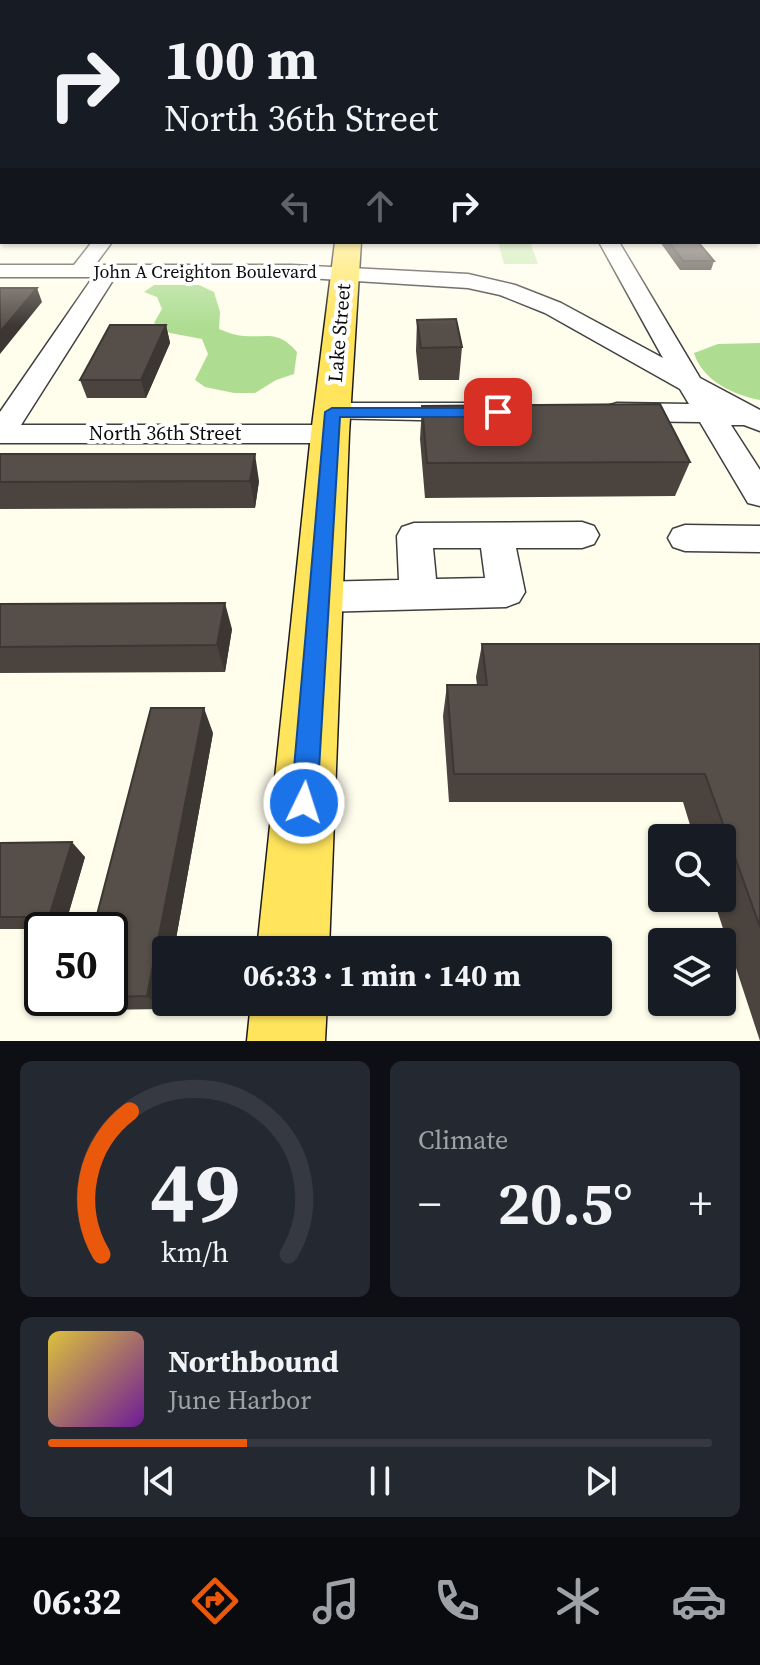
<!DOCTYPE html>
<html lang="en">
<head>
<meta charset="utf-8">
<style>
  :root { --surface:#171b24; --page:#242831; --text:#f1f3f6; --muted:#9ea1a6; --line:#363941; --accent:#ea580c }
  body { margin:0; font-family:"Source Serif 4",serif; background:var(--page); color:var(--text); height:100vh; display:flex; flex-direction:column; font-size:30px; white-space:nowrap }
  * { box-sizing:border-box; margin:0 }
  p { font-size:26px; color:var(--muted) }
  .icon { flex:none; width:44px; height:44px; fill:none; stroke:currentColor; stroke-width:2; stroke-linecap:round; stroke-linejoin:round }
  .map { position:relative; height:1041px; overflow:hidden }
  .drawer { display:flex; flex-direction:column; gap:20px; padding:20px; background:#0d0f14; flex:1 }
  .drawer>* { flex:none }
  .banner { position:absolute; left:0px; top:0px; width:760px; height:244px; box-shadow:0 2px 6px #0004; background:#171b24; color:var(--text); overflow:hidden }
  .buttons { position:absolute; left:648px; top:824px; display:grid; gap:16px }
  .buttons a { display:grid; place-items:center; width:88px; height:88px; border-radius:8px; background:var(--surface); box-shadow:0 2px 6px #0004; font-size:40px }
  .speed { position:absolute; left:24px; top:912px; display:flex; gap:16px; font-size:40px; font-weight:700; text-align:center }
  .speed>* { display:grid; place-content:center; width:104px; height:104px; border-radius:50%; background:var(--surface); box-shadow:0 2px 6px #0004; line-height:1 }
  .speed .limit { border:4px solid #111; border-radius:12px; background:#fff; color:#111 }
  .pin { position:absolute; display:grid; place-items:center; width:68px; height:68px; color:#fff; margin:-34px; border-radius:16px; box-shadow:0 4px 12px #0006 }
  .me { position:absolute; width:88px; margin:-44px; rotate:4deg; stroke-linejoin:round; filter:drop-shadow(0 0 6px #0008) }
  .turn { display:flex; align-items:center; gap:28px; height:168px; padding:0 32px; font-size:36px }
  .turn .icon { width:104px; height:104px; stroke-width:2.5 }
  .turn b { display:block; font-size:56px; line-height:68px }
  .lanes { display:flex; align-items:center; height:76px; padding:0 32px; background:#0003; justify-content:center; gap:40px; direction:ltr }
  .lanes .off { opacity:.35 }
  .big { font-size:60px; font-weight:700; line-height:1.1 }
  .drawer .card { flex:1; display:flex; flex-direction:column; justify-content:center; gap:12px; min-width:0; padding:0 28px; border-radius:12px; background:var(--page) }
  .drawer .dial { align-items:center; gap:0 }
  .dial svg { height:208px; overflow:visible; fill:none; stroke:var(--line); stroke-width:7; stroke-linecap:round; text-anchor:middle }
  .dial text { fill:var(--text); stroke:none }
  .song { display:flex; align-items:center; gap:24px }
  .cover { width:96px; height:96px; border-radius:12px; background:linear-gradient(135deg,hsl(50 70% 55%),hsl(280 70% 35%)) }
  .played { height:8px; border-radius:4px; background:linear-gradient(90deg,var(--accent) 30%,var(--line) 30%) }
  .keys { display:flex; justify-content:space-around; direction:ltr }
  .heat { display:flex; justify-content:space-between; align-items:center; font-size:44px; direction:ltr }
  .drawer .tiles { flex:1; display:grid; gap:20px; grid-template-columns:1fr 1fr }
  .card:last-child { grid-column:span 2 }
  .trip { position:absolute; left:152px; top:936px; width:460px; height:80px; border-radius:8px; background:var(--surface); box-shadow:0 2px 6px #0004; font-weight:700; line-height:80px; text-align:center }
  .tab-bar { display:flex; height:128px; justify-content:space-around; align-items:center; background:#090b0e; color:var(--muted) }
  .tab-bar .icon { width:56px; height:56px }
  .tab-bar .active { color:var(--accent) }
  .tab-bar b { font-size:36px; color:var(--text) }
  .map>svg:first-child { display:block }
</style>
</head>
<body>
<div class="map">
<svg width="760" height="1041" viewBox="0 0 760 1041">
  <rect width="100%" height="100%" fill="#fffdec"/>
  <path fill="#ccebb3" d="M498,242H530L538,264H504Z"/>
  <path fill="#aedd92" d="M154,285H199L214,292L220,312L219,329C225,331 231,334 237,335C264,340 276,327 297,352L294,374L276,380L255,393H234L205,387L195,380L208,354L202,339L170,333L154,323L162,309L157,297L144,292Z
    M760,343V400C733,395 702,380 694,353L718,344Z"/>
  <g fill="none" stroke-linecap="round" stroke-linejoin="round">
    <g stroke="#3f3f3f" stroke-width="3">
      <path id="minor" d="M92,242H112L95,265H292L468,274L515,285L561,303L663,358L599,242H619L700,378L760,410V431L744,425H731L760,470V506L748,503L700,422L617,421L607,418L603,412L607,406L617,403L689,404L680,389L545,313L500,295L468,288L292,277H115L21,425H330L340,428L345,434L340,440L330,443H0V412L93,277H0V265H74Z
        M332,403H468L478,406L482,412L478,418L468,421L322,418L318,412L322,406Z
        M582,522L594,526L599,535L594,544L582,548H516L525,592L519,602L506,607L319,612L306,608L300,597L306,586L319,582L399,580L397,536L402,527L414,523ZM433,548H481L485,578L436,579Z
        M685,525L760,526V552L685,551L673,547L668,538L673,529Z"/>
    </g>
    <g stroke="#1d1d1d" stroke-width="3">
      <path id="major" d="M335,242H361L349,434L329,950H257L311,434Z
        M251,1002H327L325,1041H247Z"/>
    </g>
    <use href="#minor" fill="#fff" fill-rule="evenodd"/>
    <use href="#major" fill="#ffe45c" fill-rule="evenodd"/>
  </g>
  <path fill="#4a433e" d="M758,180H760V222L758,220Z
    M660,242H702L700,244L714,261L711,270H680Z
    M417,320L462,347L459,380H419L416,351Z
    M166,325L170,343L146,398H87L80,380Z
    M422,406L690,462L675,496L425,498L420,439Z
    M0,454L259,481L255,508L0,509Z
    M0,604L232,629L225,672L0,673Z
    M482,644H760V1041L713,898H722V838H694L683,802H449L443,716L447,685H477L476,677Z
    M213,733L174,950H166L163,1009L97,1010L77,998H110V930Z
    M0,843L85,857L64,929H0Z"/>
  <path fill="#3c3732" d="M0,180H2V193L0,197Z
    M37,288L42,302L0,354V332Z
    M166,325L170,343L146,398L141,380Z
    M255,454L259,481L255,508L250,481Z
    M225,603L232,629L225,672L217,645Z
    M204,708L213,733L174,950H166V991L163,1009L147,996Z
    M72,842L85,857L64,929L49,917Z"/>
  <path fill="#564e48" stroke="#3c3732" stroke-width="2" d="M758,180H760V201L758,199Z
    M669,242H698L714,261H683Z
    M0,288H37L0,332Z
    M456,319L462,347L421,348L417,320Z
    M110,325H166L141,380H80Z
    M660,404L690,462L427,463L422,406Z
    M0,454H255L250,481L0,482Z
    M225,603L217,645L0,647V604Z
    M482,644H760V927L705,774H454L447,685H487Z
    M151,708H204L147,996L110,997V930H93Z
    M72,842L49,917H0V843Z"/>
  <linearGradient id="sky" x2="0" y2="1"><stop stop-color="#90c2ef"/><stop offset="0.55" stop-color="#fffef6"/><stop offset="1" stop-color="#fffef6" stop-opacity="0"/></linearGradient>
  <rect width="760" height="326" fill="url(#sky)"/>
  <path fill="#1a73e8" stroke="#114b97" stroke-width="2" d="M332,408H498L506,412L498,417H340L317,803L313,812L304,816L294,812L291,803L325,412Z"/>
  <g text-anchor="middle" stroke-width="8" stroke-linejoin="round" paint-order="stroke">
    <g font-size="18" fill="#0c0c0c" stroke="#fff">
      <text x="205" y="278">John A Creighton Boulevard</text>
    </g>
    <g font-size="20" fill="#0c0c0c" stroke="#fff">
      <text transform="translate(339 333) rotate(-85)" y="7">Lake Street</text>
      <text x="165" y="440">North 36th Street</text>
    </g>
  </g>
</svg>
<div class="buttons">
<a><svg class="icon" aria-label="search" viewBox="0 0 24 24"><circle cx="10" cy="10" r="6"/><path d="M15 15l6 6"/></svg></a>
<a><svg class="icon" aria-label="layers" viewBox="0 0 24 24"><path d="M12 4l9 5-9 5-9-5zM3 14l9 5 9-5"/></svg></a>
</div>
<div class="speed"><div class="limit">50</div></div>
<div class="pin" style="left:498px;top:412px;background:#d93025"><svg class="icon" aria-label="arrive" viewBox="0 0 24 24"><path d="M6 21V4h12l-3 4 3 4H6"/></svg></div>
<svg class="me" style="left:304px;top:803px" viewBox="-20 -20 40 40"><circle r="17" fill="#1a73e8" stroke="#fff" stroke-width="3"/><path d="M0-11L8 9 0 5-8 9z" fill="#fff"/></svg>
<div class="trip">06:33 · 1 min · 140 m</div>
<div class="banner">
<div class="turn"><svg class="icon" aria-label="right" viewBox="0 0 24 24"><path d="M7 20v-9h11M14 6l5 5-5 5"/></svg><div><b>100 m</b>North 36th Street</div></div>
<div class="lanes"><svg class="icon off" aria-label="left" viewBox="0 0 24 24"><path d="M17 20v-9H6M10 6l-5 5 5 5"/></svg><svg class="icon off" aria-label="ahead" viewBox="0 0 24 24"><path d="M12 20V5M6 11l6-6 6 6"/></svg><svg class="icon" aria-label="right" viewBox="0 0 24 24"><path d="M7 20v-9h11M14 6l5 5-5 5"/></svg></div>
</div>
</div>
<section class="drawer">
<div class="tiles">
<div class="card dial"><svg viewBox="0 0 100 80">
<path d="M14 69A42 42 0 1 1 86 69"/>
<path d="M14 69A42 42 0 0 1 25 14" stroke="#ea580c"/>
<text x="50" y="56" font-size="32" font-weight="700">49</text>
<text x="50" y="72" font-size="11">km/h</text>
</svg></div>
<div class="card"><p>Climate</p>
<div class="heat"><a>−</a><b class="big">20.5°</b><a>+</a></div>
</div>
<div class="card">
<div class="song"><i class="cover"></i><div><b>Northbound</b><p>June Harbor</p></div></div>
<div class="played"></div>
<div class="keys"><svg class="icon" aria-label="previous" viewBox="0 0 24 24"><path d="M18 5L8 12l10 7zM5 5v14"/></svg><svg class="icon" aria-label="pause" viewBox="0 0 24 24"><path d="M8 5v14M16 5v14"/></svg><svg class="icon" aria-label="next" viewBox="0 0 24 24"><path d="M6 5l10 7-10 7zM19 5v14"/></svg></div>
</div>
</div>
</section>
<nav class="tab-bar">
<b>06:32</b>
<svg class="icon active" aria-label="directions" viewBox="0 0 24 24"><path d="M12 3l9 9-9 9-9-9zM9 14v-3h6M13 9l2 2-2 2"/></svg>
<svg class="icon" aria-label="music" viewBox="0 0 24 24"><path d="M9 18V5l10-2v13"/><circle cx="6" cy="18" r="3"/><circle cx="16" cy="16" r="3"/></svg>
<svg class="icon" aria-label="phone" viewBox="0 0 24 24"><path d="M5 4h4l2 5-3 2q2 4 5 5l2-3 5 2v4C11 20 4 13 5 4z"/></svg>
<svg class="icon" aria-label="climate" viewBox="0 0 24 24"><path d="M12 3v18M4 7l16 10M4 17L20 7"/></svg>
<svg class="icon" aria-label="car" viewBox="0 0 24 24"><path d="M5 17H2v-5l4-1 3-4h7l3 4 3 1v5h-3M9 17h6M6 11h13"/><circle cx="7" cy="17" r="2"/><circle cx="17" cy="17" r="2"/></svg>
</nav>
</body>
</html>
